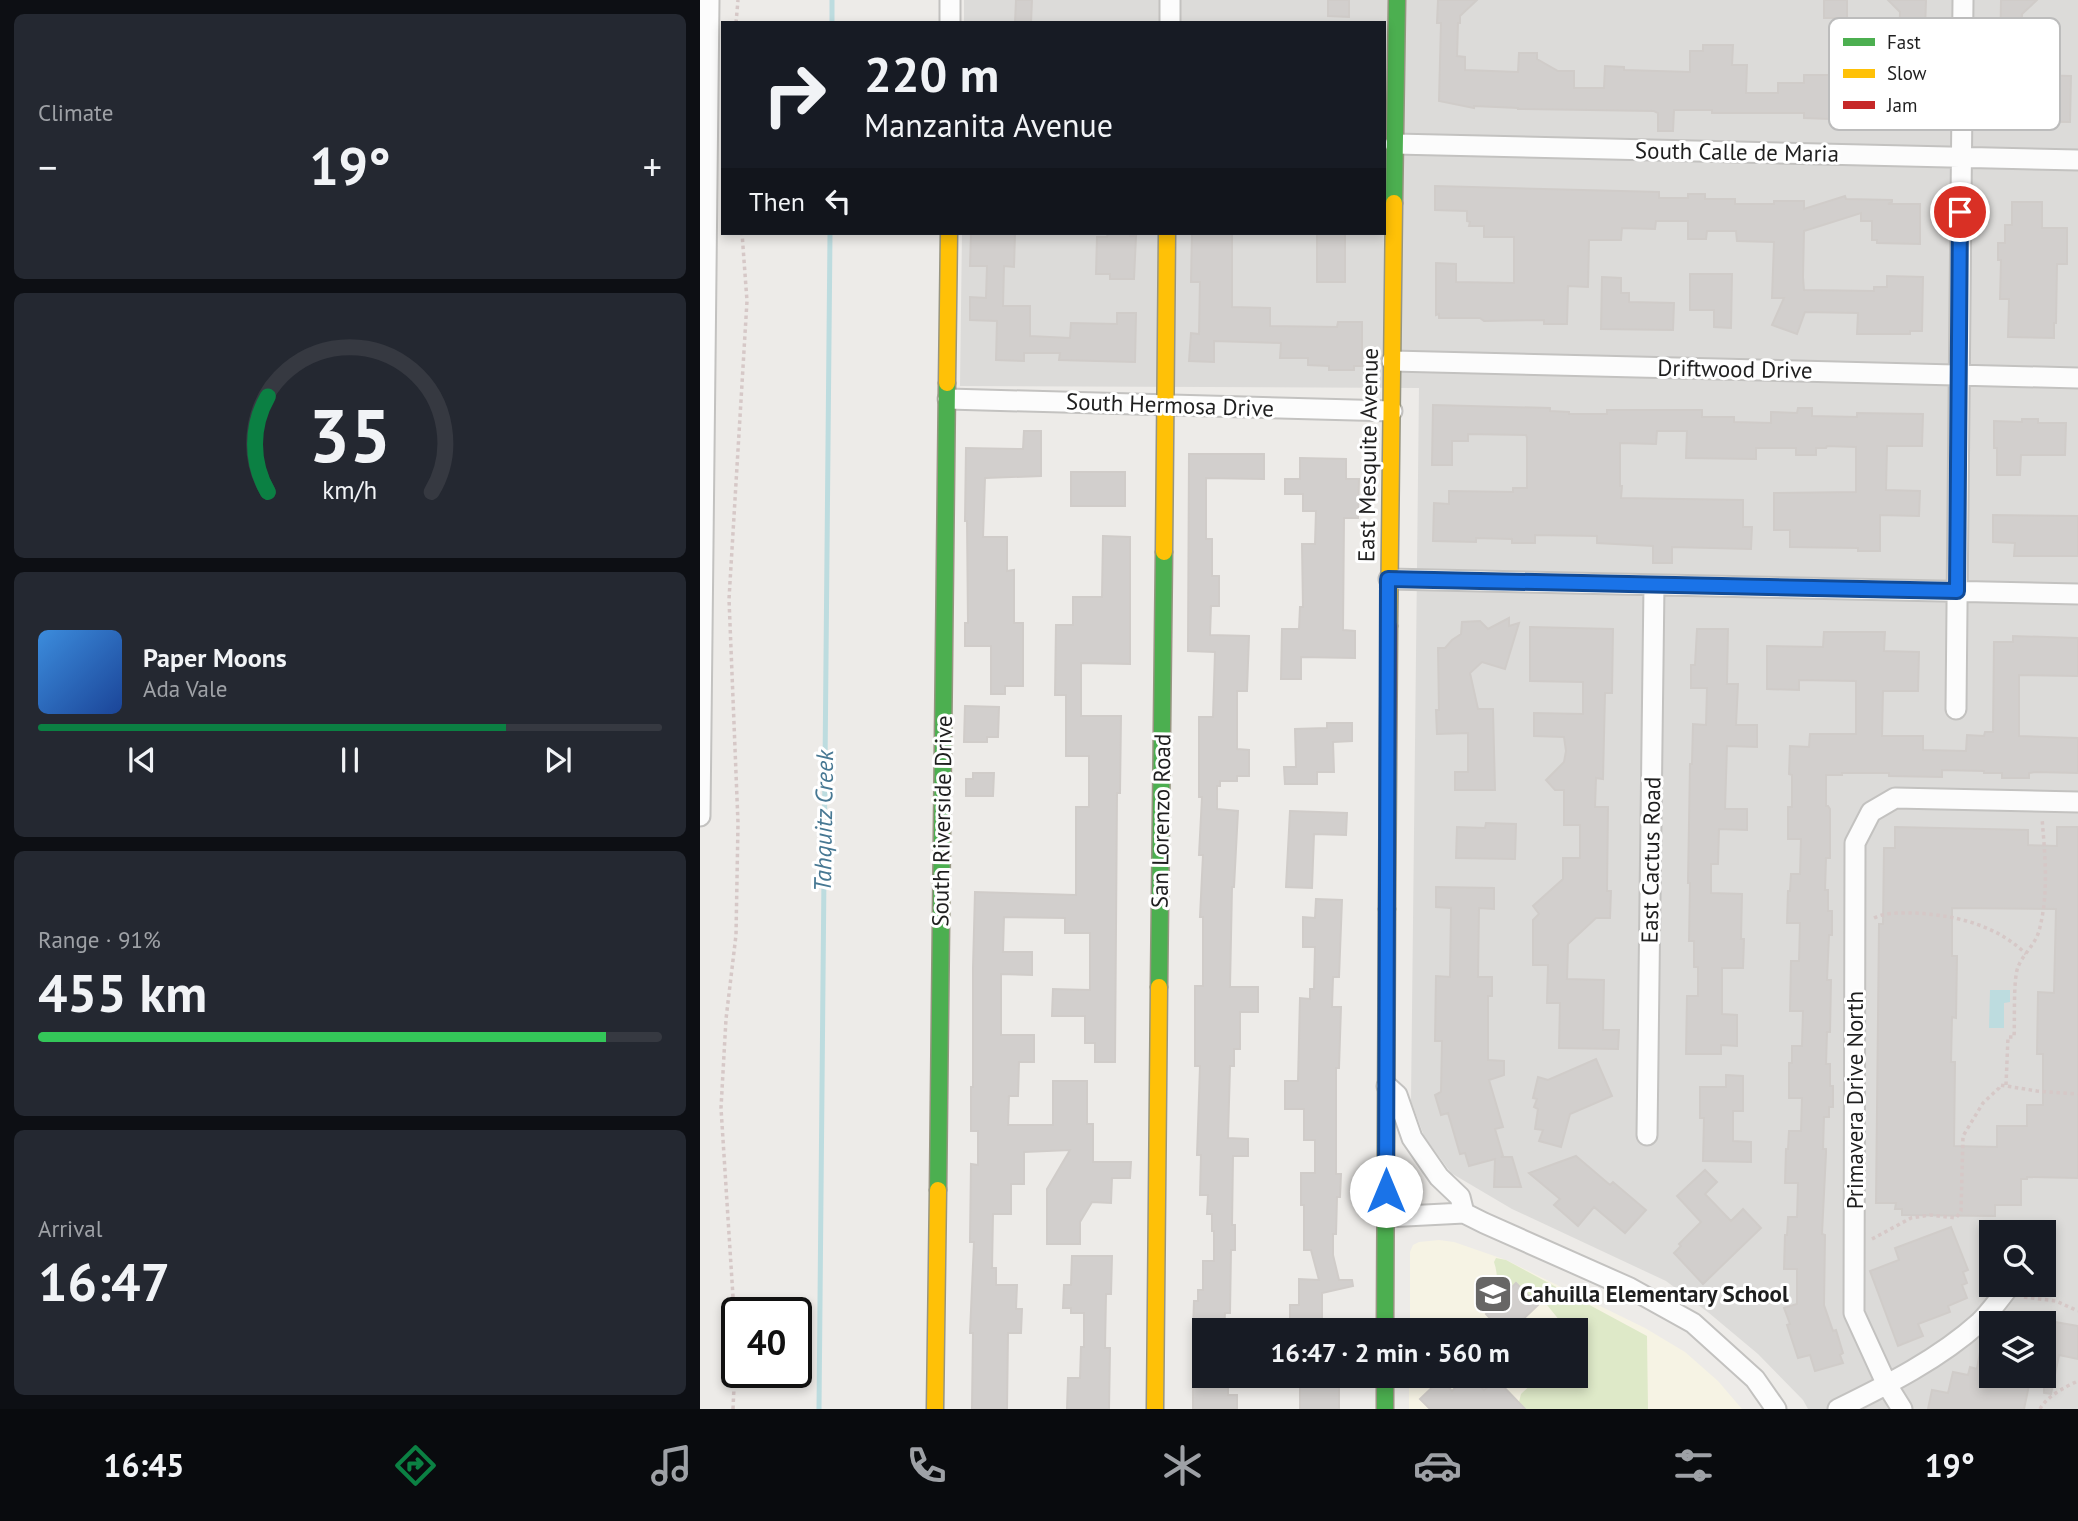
<!DOCTYPE html>
<html lang="en">
<head>
<meta charset="utf-8">
<style>
  :root { --surface:#171b24; --page:#242831; --text:#f1f3f6; --muted:#9ea1a6; --line:#363941; --accent:#0b8043 }
  body { margin:0; font-family:"PT Sans",sans-serif; background:var(--page); color:var(--text); height:100vh; display:flex; flex-direction:column; font-size:26px; white-space:nowrap }
  * { box-sizing:border-box; margin:0 }
  p { font-size:23px; color:var(--muted) }
  .icon { flex:none; width:38px; height:38px; fill:none; stroke:currentColor; stroke-width:2; stroke-linecap:round; stroke-linejoin:round }
  .map { position:relative; flex:1; overflow:hidden }
  .drawer { display:flex; flex-direction:column; gap:14px; padding:14px; background:#0d0f14; width:700px }
  .drawer>* { flex:none }
  .banner { position:absolute; left:21px; top:21px; width:665px; height:214px; border-radius:0px; box-shadow:0 4px 10px #0003; background:#171b24; color:var(--text); overflow:hidden }
  .controls { position:absolute; left:1279px; top:1220px; display:grid; gap:14px }
  .controls a { display:grid; place-items:center; width:77px; height:77px; border-radius:0px; background:var(--surface); box-shadow:0 4px 10px #0003; font-size:35px }
  .speed { position:absolute; left:21px; top:1297px; display:flex; gap:14px; font-size:35px; font-weight:700; text-align:center }
  .speed>* { display:grid; place-content:center; width:91px; height:91px; border-radius:50%; background:var(--surface); box-shadow:0 4px 10px #0003; line-height:1 }
  .speed .limit { border:4px solid #111; border-radius:10px; background:#fff; color:#111 }
  .pin { position:absolute; display:grid; place-items:center; width:60px; height:60px; color:#fff; margin:-30px; border:4px solid #fff; border-radius:50%; box-shadow:0 2px 7px #0007 }
  .me { position:absolute; width:77px; margin:-38px; rotate:0deg; stroke-linejoin:round; filter:drop-shadow(0 0 5px #0008) }
  .turn { display:flex; align-items:center; gap:24px; height:147px; padding:0 28px; font-size:32px }
  .turn .icon { width:91px; height:91px; stroke-width:2.5 }
  .turn b { display:block; font-size:49px; line-height:60px }
  .then { display:flex; align-items:center; height:66px; padding:0 28px; background:#0003; gap:14px; font-size:26px }
  .big { font-size:52px; font-weight:600; line-height:1.1 }
  .drawer .tile { flex:1; display:flex; flex-direction:column; justify-content:center; gap:10px; min-width:0; padding:0 24px; border-radius:10px; background:var(--page) }
  .drawer .dial { align-items:center; gap:0 }
  .dial svg { height:182px; overflow:visible; fill:none; stroke:var(--line); stroke-width:7; stroke-linecap:round; text-anchor:middle }
  .dial text { fill:var(--text); stroke:none }
  .song { display:flex; align-items:center; gap:21px }
  .cover { width:84px; height:84px; border-radius:10px; background:linear-gradient(135deg,hsl(210 70% 55%),hsl(220 70% 35%)) }
  .played { height:7px; border-radius:4px; background:linear-gradient(90deg,var(--accent) 75%,var(--line) 75%) }
  .keys { display:flex; justify-content:space-around; direction:ltr }
  .heat { display:flex; justify-content:space-between; align-items:center; font-size:38px; direction:ltr }
  .charge { height:10px; border-radius:5px; background:linear-gradient(90deg,#34c759 91%,var(--line) 0) }
  .trip { position:absolute; left:492px; top:1318px; width:396px; height:70px; border-radius:0px; background:var(--surface); box-shadow:0 4px 10px #0003; font-weight:600; line-height:70px; text-align:center }
  .menu { display:flex; height:112px; justify-content:space-around; align-items:center; background:#090b0e; color:var(--muted) }
  .menu .icon { width:49px; height:49px }
  .menu .current { color:var(--accent) }
  .menu b { font-size:32px; color:var(--text) }
  main { display:flex; flex:1; min-height:0 }
  .map>svg:first-child { display:block }
</style>
</head>
<body>
<main>
<section class="drawer">
<div class="tile"><p>Climate</p>
<div class="heat"><a>−</a><b class="big">19°</b><a>+</a></div>
</div>
<div class="tile dial"><svg viewBox="0 0 100 80">
<path d="M14 69A42 42 0 1 1 86 69"/>
<path d="M14 69A42 42 0 0 1 14 27" stroke="#0b8043"/>
<text x="50" y="56" font-size="32" font-weight="700">35</text>
<text x="50" y="72" font-size="11">km/h</text>
</svg></div>
<div class="tile">
<div class="song"><i class="cover"></i><div><b>Paper Moons</b><p>Ada Vale</p></div></div>
<div class="played"></div>
<div class="keys"><svg class="icon" aria-label="previous" viewBox="0 0 24 24"><path d="M18 5L8 12l10 7zM5 5v14"/></svg><svg class="icon" aria-label="pause" viewBox="0 0 24 24"><path d="M8 5v14M16 5v14"/></svg><svg class="icon" aria-label="next" viewBox="0 0 24 24"><path d="M6 5l10 7-10 7zM19 5v14"/></svg></div>
</div>
<div class="tile"><p>Range · 91%</p><b class="big">455 km</b><div class="charge"></div></div>
<div class="tile"><p>Arrival</p><b class="big">16:47</b></div>
</section>
<div class="map">
<svg width="1378" height="1409" viewBox="0 0 1378 1409">
  <rect width="100%" height="100%" fill="#edebe8"/>
  <path fill="#dcdbd9" fill-rule="evenodd" d="M264,0H1378V1409H1108L1103,1400L1058,1354L1009,1313L966,1281L812,1209L751,1173L724,1136L711,1101L719,388L260,386L262,233H684V23H264ZM1292,1232H1344V1284H1292ZM1292,1323H1344V1376H1292Z"/>
  <path fill="#f6f3e4" d="M739,1240L754,1242L806,1260L945,1328L985,1352L1018,1381L1042,1409H709V1376H875V1330H710V1252L713,1245L719,1242Z"/>
  <path fill="#dee9c8" d="M796,1258L806,1260L947,1336L948,1409H812L819,1402L821,1394L840,1376H875V1330H853L860,1321L843,1300L838,1305L816,1283L790,1310L785,1305C796,1291 800,1280 794,1262Z"/>
  <path fill="#bddcdf" d="M1290,990H1310V1002L1304,1003V1028H1289Z"/>
  <g fill="none" stroke-linecap="round" stroke-linejoin="round">
    <path stroke="#bddcdf" stroke-width="5" d="M132,23V0
      M119,1409L130,233"/>
  </g>
  <path fill="#d2cfcd" stroke="#d0ccc9" stroke-width="2" fill-rule="evenodd" d="M316,0H332L331,23H315Z
    M628,0H649V17L628,16Z
    M738,0H777L760,16V23H758L757,56L765,57V70L818,72L819,53H837V59L858,71H874V88H904L905,66L924,67V70L990,72V51H1003V45H1033L1032,65H1047L1046,93H1078V83H1104V75H1160V53L1199,54L1200,12L1188,0H1226L1224,61H1200L1199,90H1222V116L1190,117V114H1160V110L1132,109L1131,119L1104,118V113H1012V110H974L973,131H958V113L954,111L818,109V108L774,106V108L739,101L741,23H737Z
    M1124,0H1147V18H1124Z
    M1301,0H1337L1322,14L1320,71H1330V75L1371,76L1370,122L1299,121Z
    M735,186L959,192V198H988V194H1005V199H1035V204H1074V201H1104V209L1145,196L1146,199L1192,200V202L1188,204H1220V244L1177,243V240H1172V221H1161V213L1104,231L1103,277L1104,290L1174,291V287H1187V276L1223,277L1222,331H1210V334H1157L1158,313L1105,312L1097,334L1072,325L1084,298H1072L1074,242L1037,241L1036,231H1007L1006,239H988V221H956L955,229L922,228L921,240H889L888,287L868,286L867,324H844V320L784,321L780,318H739V314L736,315V263L756,264V282L814,283V237H784V226H769L770,222L767,221V211L735,210Z
    M1312,202H1342V228H1367V264H1357L1356,323H1354V338L1308,337L1309,299H1300L1301,260H1298V243H1305V225H1312Z
    M271,233H315L314,267L304,266L303,306H330V336L370,338L371,323L417,324V313H436L435,362L359,360L360,353H324V361L296,360L297,321L270,320V297L286,298L287,266H270Z
    M408,233H430V236H436L434,279H410V274H396L397,237H407Z
    M492,233H532V307L570,308V326L637,327L638,322H662V366H654V370H629V366L608,365V358H580L581,343L514,341V362L489,361L491,333L499,334L500,282H491Z
    M617,233H645V282H617Z
    M990,274H1032L1031,328L1014,327V310H990Z
    M902,277L921,278V293H929V302L974,303L973,330L901,329Z
    M733,405L850,408V411L869,412V414H907V410H1002V417H1034V422L1071,423V412L1097,413L1098,408H1112V416L1157,417V413L1223,414L1222,446H1187L1186,490L1220,491L1219,516L1180,515V551H1158V548L1090,547V530H1074V493L1156,492V447L1127,446L1126,448H1116V455H1096V448H1056V459L986,458L987,431H957L956,444L920,443V486H922L921,498L1043,500V527H1052L1051,549L972,547V563H953V546L897,543V536L835,535V543H812V539L776,538V542L733,541L734,503L749,504V491L813,492V488H827V438L826,435L768,434V441H752V465H732Z
    M1322,419H1338V423H1366L1365,455H1321L1320,475H1297V448H1294V421L1322,422Z
    M324,431H341V476L285,478L283,537H307V571L314,570V623H323V686H305V694H291V646H265V623H268L267,521H265L266,448L323,449Z
    M489,454H564V479L506,478V539H512V576H519V606H511L510,635L549,636L547,691H537V749L549,750V776H537V781H520V786H517V809L538,811L534,887H532L530,987H558V1012H540V1049H534V1066H530L528,1138L548,1139V1156H533L532,1225H535V1250H531L530,1313H525L524,1330H493L494,1301H498V1290H503V1261H514V1231H512V1214H507L508,1195H500L501,1155H497L500,1066H495V986H503V917H500L503,855H499L502,797H499V717H513L515,652L488,651Z
    M600,458L646,459V479H659L658,518H644L643,630L655,631V658L601,657V679H581L582,629H599L600,607H603L602,544H615L616,511H603V494H585V479H600Z
    M371,472H425V506H371Z
    M1293,515L1378,516V556H1314L1315,543L1293,542Z
    M403,536L430,537V664L381,663V716H421L420,793H417L415,1062H395V1043H385V1016H352L353,989L390,990V933H365V918L304,917L303,952H332V975L301,974V1035H334V1062H319L318,1096H309L308,1125H353V1081H387V1124H393V1162H431L430,1178H412L411,1203L392,1202L380,1222V1244H347V1189L370,1150L324,1152V1184H311V1214H293L292,1268H296V1285H317L316,1309H322L321,1333H308L307,1409H272L273,1333H270L274,1242H270L271,1164L278,1165V1131H271V1087H273V968L275,892L376,895V807H389V756H366V695H355L356,625H373V597H402Z
    M809,618V626L819,623L805,669L782,662L770,673L778,709H793L795,790H755V772H768V733L737,734L736,710H739L738,648H745L752,640L761,634L762,622L780,621L788,629Z
    M830,627L913,629L912,693H905L903,779L896,778L895,807H908L907,891H911L910,918H896L868,944L867,979L904,980L903,1030H919L918,1049L859,1048L860,1003H847L848,965H833V920L839,914L833,906L863,879V858H880V825H864V790H855L846,780L864,762L866,751L864,737L834,736V713L883,714V682L830,681Z
    M997,629H1028L1027,684H1038L1036,725H1057V747L1027,746L1025,809H1047V830L1019,829L1018,864H1011V893L1042,894L1041,939H1044L1043,968H1022V1014L1037,1015V1046L1021,1045V1054H986L987,996H998V967H994V941H989L990,883H988L990,764H992L993,724L1006,725L1007,688H991V665H995Z
    M1124,632H1185L1184,651L1219,652L1218,691H1183L1182,736H1223V750L1266,751L1267,735L1284,736L1285,732H1293L1294,642H1313V636L1378,638V676L1319,675V736L1378,738V773L1336,772L1329,773V778H1302V773H1284V771L1242,770V777L1189,776V773H1142V775H1126V806H1128L1130,809V858H1126L1125,890H1128V911H1132V935H1129L1127,980H1131L1130,1032H1127L1126,1064H1130V1086H1133V1107H1129V1117H1124L1123,1149H1126V1153L1122,1234L1125,1235L1124,1305L1133,1331L1136,1330L1143,1353L1140,1355L1143,1363L1115,1371L1110,1355L1098,1358L1087,1325L1090,1324L1084,1308L1097,1304V1269H1084L1085,1235H1087L1088,1217H1097L1098,1183H1085L1086,1149H1088L1089,1131H1101L1102,1098H1089V1063H1092V1046H1102L1103,1011H1090L1091,961H1099L1100,923H1087L1088,891H1090L1091,874H1100L1101,839H1088V807H1092V775L1089,774L1090,746L1109,747L1110,734H1156V681L1099,680V690L1067,689V646L1123,647Z
    M265,706L299,707L298,737H287V742H264Z
    M627,723H652V741L633,742L634,772H617V784H585L584,767H596L595,729L627,728Z
    M273,773H294L293,796H266V779H273Z
    M590,811L647,813L646,835L614,834L612,888L586,887Z
    M786,823L816,824L815,859L756,858L757,827L785,828Z
    M1195,827L1328,830V845L1357,846V827H1378V1178L1327,1177V1179H1321V1205H1295V1216L1202,1215V1209H1195L1196,1203H1176L1179,924H1183L1184,848H1195ZM1252,908L1356,909L1354,993L1338,992L1337,1054H1343V1105H1327V1126H1297V1147L1254,1146L1255,1062H1251L1252,1017L1256,1018L1257,956H1252Z
    M736,887L794,888V909L779,908L778,977H792V996H788V1060L804,1061V1075L789,1080L803,1127L795,1129L803,1156L801,1157H812L821,1187H794L795,1159L769,1166L765,1153L760,1154L748,1113L741,1115L735,1095L741,1092L742,1041H735L736,976L750,977L751,908L736,907Z
    M616,899L642,900L639,977H633L632,1007H641L639,1068H636V1174H641L640,1197H637L636,1234H633V1255L639,1280H652L653,1286L622,1293V1329L598,1328V1322H590V1305H599V1279L619,1280L611,1250H604V1205H601V1173H615V1140H604V1109H585V1081H598L600,998L610,999V989H614L615,947H603V917L615,918Z
    M896,1059L912,1096L870,1114L861,1147L839,1141L843,1130L835,1129L838,1109L834,1107L837,1099L833,1098L838,1077L848,1080Z
    M1026,1075L1043,1076V1111H1033V1141L1051,1142V1162L1003,1161L1004,1118H1000V1087H1026Z
    M876,1156L910,1185L913,1182L946,1210L925,1233L894,1207L878,1226L854,1205L860,1199L829,1173Z
    M1005,1170L1017,1182L1005,1194L1031,1221L1043,1209L1061,1228L1003,1284L974,1253L981,1246L979,1244L1001,1222L977,1196Z
    M1251,1227L1268,1270L1263,1272L1267,1283L1262,1285L1267,1298L1248,1306L1250,1312L1218,1324L1223,1336L1198,1346L1170,1271L1199,1260L1195,1248Z
    M372,1256H412L411,1294H406L405,1348H410L409,1409H367L368,1378H380L381,1347H384V1313H371V1308H363L364,1285H371Z
    M816,1283L838,1305L812,1330H801L786,1314Z
    M1344,1320L1378,1326V1359L1359,1355L1351,1394L1344,1393Z
    M1289,1330H1292V1376H1331L1324,1409H1228L1232,1390L1248,1393L1253,1372L1268,1375L1270,1367L1277,1369L1283,1335Z
    M493,1376H528V1395H537V1409H493Z
    M600,1376H639V1409H600Z
    M741,1379L752,1391L759,1384H778L784,1390L796,1379L825,1409H730L720,1399Z"/>
  <g fill="none" stroke-linecap="round" stroke-linejoin="round">
    <g stroke="#c3c2c0" stroke-width="23">
      <path id="street" d="M250,23V0
        M470,23V0
        M695,144L1378,160
        M692,361L1378,378
        M248,399L692,411
        M689,579L1378,594
        M1256,709L1263,0
        M0,816L9,0
        M687,1086L697,1095L712,1138L739,1177L760,1197L764,1213
        M947,1135L954,585
        M686,1217L764,1213L784,1223L930,1288L993,1323L1055,1379L1076,1409
        M1138,1409C1187,1385 1239,1359 1280,1322C1291,1311 1301,1297 1311,1284
        M1202,1409L1187,1385L1154,1313L1155,843L1171,812L1195,798L1378,802"/>
    </g>
    <g stroke="#979581" stroke-width="19">
      <path id="fast" d="M694,203L697,0
        M459,987L464,552
        M238,1190L247,383
        M685,1330L687,909
        M685,1376V1409"/>
    </g>
    <g stroke="#979581" stroke-width="19">
      <path id="slow" d="M247,383L249,233
        M464,552L467,233
        M689,626L694,203
        M235,1409L238,1190
        M455,1409L459,987"/>
    </g>
    <g stroke="#979581" stroke-width="19">
      <path id="jam" d="M687,909L689,626"/>
    </g>
    <path stroke="#d6c8c7" stroke-width="3.5" stroke-dasharray="3.5 3.5" stroke-linecap="butt" d="M36,23L38,0
      M1174,918C1186,912 1200,913 1213,913C1254,915 1295,924 1326,954
      M1306,1085L1308,1037H1314C1315,1022 1313,979 1318,967C1323,954 1335,945 1339,931C1349,894 1345,855 1342,818
      M1172,1239L1211,1218L1230,1215L1256,1218L1261,1211L1263,1136L1283,1103L1299,1088L1300,1085L1337,1091L1378,1094
      M1324,1297L1356,1301L1378,1311
      M33,1409L36,1344L21,1108L26,1019L36,935L38,823L29,599L47,301L42,233
      M1340,1409C1347,1396 1365,1387 1378,1381"/>
    <use href="#street" stroke="#fcfcfc" stroke-width="19"/>
    <use href="#fast" stroke="#4caf50" stroke-width="16"/>
    <use href="#slow" stroke="#ffc107" stroke-width="16"/>
    <use href="#jam" stroke="#c62828" stroke-width="16"/>
  </g>
  <g fill="none" stroke-linecap="round" stroke-linejoin="round">
    <g stroke="#114b97" stroke-width="18">
      <path id="route" d="M686,1191L688,579L1257,591L1260,212"/>
    </g>
    <use href="#route" stroke="#1a73e8" stroke-width="12"/>
  </g>
  <defs>
    <g id="school-square" transform="scale(2.0125)"><rect x="-9" y="-9" width="18" height="18" rx="4" fill="#676665" stroke="#fff"/><path d="M0-5L7-2L0 1L-7-2ZM-4 1L0 2.5L4 1V4Q0 6-4 4Z" fill="#fff"/></g>
  </defs>
  <g fill-rule="evenodd">
    <use href="#school-square" x="793" y="1294"/>
  </g>
  <g text-anchor="middle" stroke-width="6" stroke-linejoin="round" paint-order="stroke">
    <g font-size="23" fill="#1f1f1f" stroke="#fff">
      <text transform="translate(1037 152) rotate(1)" y="8">South Calle de Maria</text>
      <text transform="translate(1035 369) rotate(1)" y="8">Driftwood Drive</text>
      <text transform="translate(470 405) rotate(2)" y="8">South Hermosa Drive</text>
      <text transform="translate(668 455) rotate(-89)" y="8">East Mesquite Avenue</text>
      <text transform="translate(242 821) rotate(-89)" y="8">South Riverside Drive</text>
      <text transform="translate(461 821) rotate(-89)" y="8">San Lorenzo Road</text>
      <text transform="translate(951 860) rotate(-89)" y="8">East Cactus Road</text>
      <text transform="translate(1155 1100) rotate(-90)" y="8">Primavera Drive North</text>
    </g>
    <g font-size="23" font-weight="bold" fill="#1f1f1f" stroke="#fff" text-anchor="start">
      <text x="820" y="1302">Cahuilla Elementary School</text>
    </g>
    <g font-size="24" font-style="italic" fill="#477893" stroke="#fff">
      <text transform="translate(124 821) rotate(-89)" y="8">Tahquitz Creek</text>
    </g>
  </g>
  <rect x="1129" y="18" width="231" height="112" rx="10" fill="#fff" stroke="#bcbcbc" stroke-width="2"/>
  <rect x="1143" y="38" width="32" height="8" fill="#4caf50"/>
  <rect x="1143" y="69" width="32" height="9" fill="#ffc107"/>
  <rect x="1143" y="101" width="32" height="8" fill="#c62828"/>
  <g font-size="19" fill="#1f1f1f">
    <text x="1187" y="49">Fast</text>
    <text x="1187" y="80">Slow</text>
    <text x="1187" y="112">Jam</text>
  </g>
</svg>
<div class="controls">
<a><svg class="icon" aria-label="search" viewBox="0 0 24 24"><circle cx="10" cy="10" r="6"/><path d="M15 15l6 6"/></svg></a>
<a><svg class="icon" aria-label="layers" viewBox="0 0 24 24"><path d="M12 4l9 5-9 5-9-5zM3 14l9 5 9-5"/></svg></a>
</div>
<div class="speed"><div class="limit">40</div></div>
<div class="pin" style="left:1260px;top:212px;background:#d93025"><svg class="icon" aria-label="arrive" viewBox="0 0 24 24"><path d="M6 21V4h12l-3 4 3 4H6"/></svg></div>
<svg class="me" style="left:686px;top:1191px" viewBox="-20 -20 40 40"><circle r="19" fill="#fff"/><path d="M0-13L10 11 0 6-10 11z" fill="#1a73e8"/></svg>
<div class="trip">16:47 · 2 min · 560 m</div>
<div class="banner">
<div class="turn"><svg class="icon" aria-label="right" viewBox="0 0 24 24"><path d="M7 20v-9h11M14 6l5 5-5 5"/></svg><div><b>220 m</b>Manzanita Avenue</div></div>
<div class="then">Then<svg class="icon" aria-label="left" viewBox="0 0 24 24"><path d="M17 20v-9H6M10 6l-5 5 5 5"/></svg></div>
</div>
</div>
</main>
<nav class="menu">
<b>16:45</b>
<svg class="icon current" aria-label="directions" viewBox="0 0 24 24"><path d="M12 3l9 9-9 9-9-9zM9 14v-3h6M13 9l2 2-2 2"/></svg>
<svg class="icon" aria-label="music" viewBox="0 0 24 24"><path d="M9 18V5l10-2v13"/><circle cx="6" cy="18" r="3"/><circle cx="16" cy="16" r="3"/></svg>
<svg class="icon" aria-label="phone" viewBox="0 0 24 24"><path d="M5 4h4l2 5-3 2q2 4 5 5l2-3 5 2v4C11 20 4 13 5 4z"/></svg>
<svg class="icon" aria-label="climate" viewBox="0 0 24 24"><path d="M12 3v18M4 7l16 10M4 17L20 7"/></svg>
<svg class="icon" aria-label="car" viewBox="0 0 24 24"><path d="M5 17H2v-5l4-1 3-4h7l3 4 3 1v5h-3M9 17h6M6 11h13"/><circle cx="7" cy="17" r="2"/><circle cx="17" cy="17" r="2"/></svg>
<svg class="icon" aria-label="filters" viewBox="0 0 24 24"><path d="M4 7h16M4 17h16"/><circle cx="9" cy="7" r="2"/><circle cx="15" cy="17" r="2"/></svg>
<b>19°</b>
</nav>
</body>
</html>
